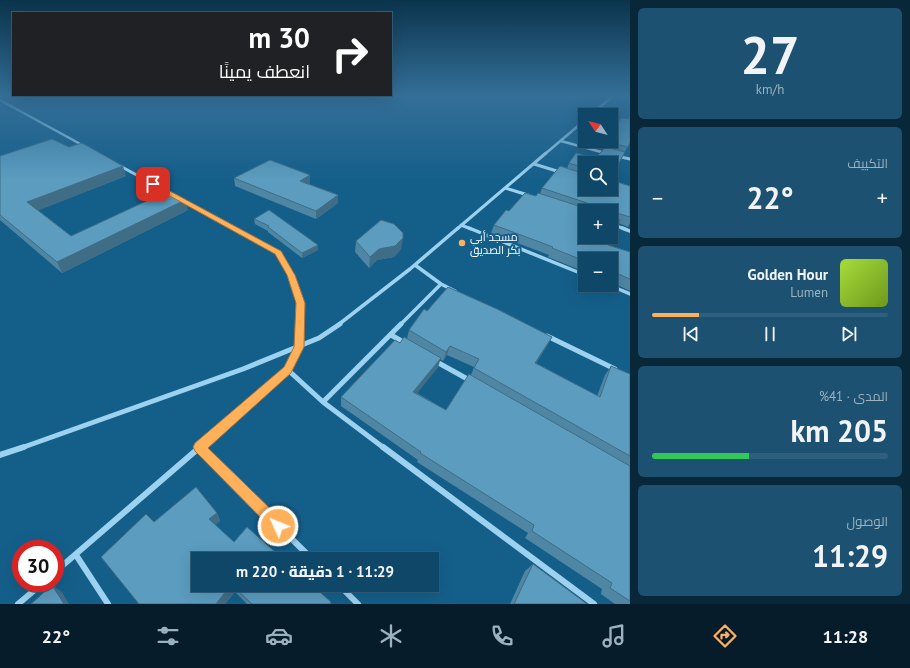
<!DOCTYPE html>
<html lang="ar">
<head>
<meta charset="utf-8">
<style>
  :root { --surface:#0f4768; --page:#1d5171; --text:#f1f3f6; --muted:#9bb2c0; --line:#2f5f7c; --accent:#ffb05b }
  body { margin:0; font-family:"PT Sans",Cairo,sans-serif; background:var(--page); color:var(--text); direction:rtl; height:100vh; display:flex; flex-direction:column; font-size:15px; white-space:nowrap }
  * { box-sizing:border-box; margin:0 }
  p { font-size:13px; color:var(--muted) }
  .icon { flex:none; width:22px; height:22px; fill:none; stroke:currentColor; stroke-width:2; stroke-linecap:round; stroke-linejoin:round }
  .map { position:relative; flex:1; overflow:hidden; direction:ltr }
  .panel { display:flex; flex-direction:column; gap:8px; padding:8px; background:#082739; width:280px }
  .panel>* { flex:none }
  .banner { position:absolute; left:12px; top:12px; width:380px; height:84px; border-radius:0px; box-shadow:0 4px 16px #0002,0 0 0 1px var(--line); direction:rtl; background:#202124; color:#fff; overflow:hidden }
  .needle { width:26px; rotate:306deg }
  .tools { position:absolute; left:578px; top:108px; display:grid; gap:8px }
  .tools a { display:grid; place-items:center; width:40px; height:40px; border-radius:0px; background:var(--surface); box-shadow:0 4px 16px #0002,0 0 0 1px var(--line); font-size:20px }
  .speed { position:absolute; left:12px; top:540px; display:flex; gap:8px; font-size:20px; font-weight:700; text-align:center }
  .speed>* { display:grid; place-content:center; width:52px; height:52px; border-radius:50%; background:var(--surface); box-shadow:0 4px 16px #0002,0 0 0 1px var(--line); line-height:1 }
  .speed .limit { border:6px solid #d22; background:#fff; color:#111 }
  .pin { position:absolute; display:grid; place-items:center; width:34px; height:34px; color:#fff; margin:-17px; border-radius:8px; box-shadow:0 2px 6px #0006 }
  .me { position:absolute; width:44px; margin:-22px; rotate:314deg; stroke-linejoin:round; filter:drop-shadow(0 0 3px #0008) }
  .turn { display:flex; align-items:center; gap:14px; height:84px; padding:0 16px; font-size:18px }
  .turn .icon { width:52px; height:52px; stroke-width:2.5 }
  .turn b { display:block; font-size:28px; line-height:34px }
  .big { font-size:30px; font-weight:800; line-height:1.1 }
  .panel .card { flex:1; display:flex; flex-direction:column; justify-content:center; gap:6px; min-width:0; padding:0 14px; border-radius:6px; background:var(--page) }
  .panel .dial { align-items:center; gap:0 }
  .dial b { font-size:52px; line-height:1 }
  .song { display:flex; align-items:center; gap:12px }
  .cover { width:48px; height:48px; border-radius:6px; background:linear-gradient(135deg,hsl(80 70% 55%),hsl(80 70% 35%)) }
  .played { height:4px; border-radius:2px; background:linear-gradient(90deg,var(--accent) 20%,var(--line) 20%) }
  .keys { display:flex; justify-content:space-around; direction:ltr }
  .heat { display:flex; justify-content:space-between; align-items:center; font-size:22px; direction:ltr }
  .charge { height:6px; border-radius:3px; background:linear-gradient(90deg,#34c759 41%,var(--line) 0) }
  .trip { position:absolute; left:191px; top:552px; width:248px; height:40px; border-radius:0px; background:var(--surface); box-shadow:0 4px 16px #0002,0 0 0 1px var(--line); font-weight:800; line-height:40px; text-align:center; direction:rtl }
  .dock { display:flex; height:64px; justify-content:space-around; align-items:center; background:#061c2a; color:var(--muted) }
  .dock .icon { width:28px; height:28px }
  .dock .active { color:var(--accent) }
  .dock b { font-size:18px; color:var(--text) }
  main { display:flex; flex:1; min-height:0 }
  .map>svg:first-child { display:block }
</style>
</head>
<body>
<main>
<section class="panel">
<div class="card dial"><b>27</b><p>km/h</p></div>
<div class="card"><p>التكييف</p>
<div class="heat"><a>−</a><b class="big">22°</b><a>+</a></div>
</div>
<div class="card">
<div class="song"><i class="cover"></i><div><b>Golden Hour</b><p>Lumen</p></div></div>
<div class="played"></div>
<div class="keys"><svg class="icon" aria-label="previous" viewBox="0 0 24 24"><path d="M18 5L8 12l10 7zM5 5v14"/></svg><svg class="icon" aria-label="pause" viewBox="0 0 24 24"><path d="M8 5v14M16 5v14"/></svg><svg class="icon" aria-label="next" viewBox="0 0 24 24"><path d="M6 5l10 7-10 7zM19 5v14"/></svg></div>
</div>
<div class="card"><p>المدى · 41%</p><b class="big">205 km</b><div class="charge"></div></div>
<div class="card"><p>الوصول</p><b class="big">11:29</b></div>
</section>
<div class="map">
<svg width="630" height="604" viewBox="0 0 630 604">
  <rect width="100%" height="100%" fill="#145f8a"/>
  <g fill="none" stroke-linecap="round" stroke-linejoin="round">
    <path stroke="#9cd2ef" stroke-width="2.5" d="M0,100L84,146
      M591,115L614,95
      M611,119L630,124
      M561,141L605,153
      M545,154L585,120"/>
    <path stroke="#9cd2ef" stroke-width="3" d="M617,156L630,159
      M534,164L560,172
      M120,166L170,193
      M505,188L528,195
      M181,200L234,229
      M611,224L625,229
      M461,225L471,229
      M457,229L546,153"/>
    <path stroke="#9cd2ef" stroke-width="3.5" d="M233,228L278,253L291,275L300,303V325
      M469,228L585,275
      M622,228L630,231
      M415,265L441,284L455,291
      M609,285L630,294
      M338,325L410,269L458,228
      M400,325L441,284"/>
    <path stroke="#9cd2ef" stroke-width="5" d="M391,335L405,343
      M547,336L615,369
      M435,361L471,381
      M288,370L323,402L384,448
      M323,402L401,324
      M21,448L243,369L319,338L340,324
      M199,448L288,370L299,347L300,324"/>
    <path stroke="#9cd2ef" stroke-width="6" d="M199,447L312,559
      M383,447L594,604
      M0,455L24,447
      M76,555L108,604
      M55,572L200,447
      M339,585L358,604
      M18,604L43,583"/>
  </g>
  <path fill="#4e86a4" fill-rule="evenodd" d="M630,115V142L611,178V163H585V189L630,186V223L628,227L618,223L608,245L630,252V291L611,282V259H585V272L548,257L549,255L491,233L494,225L509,211L540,194L542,188L567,169L569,163L595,158L606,147L609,141L628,119Z
    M69,147L126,176L38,210L71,236L188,210L62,273L0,220V156Z
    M234,178L310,183L308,184L338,195V203L316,219L235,186Z
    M254,219L318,245V250L302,258L268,232V231L255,224Z
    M356,241L401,249L394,257L377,260L369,268L355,252Z
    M427,311L552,337L536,363L597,396L605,375L611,366L630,374V604H615L601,594L602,589L525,538L528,533L417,462L418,460L341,406V397L400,343L407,339L409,330ZM447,355L474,367L471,375L446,410L417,393L438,367L440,359L443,361Z
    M217,513L220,521L215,525L234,542L312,585L331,604H247L235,592L225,604H139Z
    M533,564L587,604H510L525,571Z"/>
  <path fill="#406d86" d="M123,166L126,176L32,213L27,202Z
    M310,175V183L300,189V181Z
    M338,195V203L316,219V211Z
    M185,200L188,210L62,273L57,262Z
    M617,213L612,221L613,214Z
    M403,238L401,249L394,257L377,260L369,268L370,257L379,249Z
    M318,245V250L302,258V253Z
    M552,337L547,346L531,372L535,363Z
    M450,346L447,355L443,361L446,352Z
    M441,358L438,367L411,401L413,392Z
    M217,513L220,521L212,528L209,519Z
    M52,585L62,592L69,604H64Z
    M231,585H232L235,592L225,604H216Z"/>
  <path fill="#5b9cbf" stroke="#406d86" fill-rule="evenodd" d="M621,118L630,119V142L628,147L608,142L609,141H611V136Z
    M52,139L69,147L82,143L123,166L27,202L71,236L168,191L185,200L57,262L0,215V156Z
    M606,147L625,152L611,177V163H585V168L569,163L576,153L595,158Z
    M270,160L310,175L300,181L338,195L316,211L234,178Z
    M560,166L585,174V189H611V180L630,186V217L617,213L613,214L614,218L620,220L608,245L630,252V279L616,273H611V259H585V261L552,248L553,247L494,225L506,210L509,211L525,193L536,196L538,193L588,209H591L592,206L590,204L542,188ZM585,211H611V237H585Z
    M269,210L318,245L302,253L268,227L269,226L254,219Z
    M381,220L394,224L403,233V238L395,246L379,249L370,257L356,241Z
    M448,287L497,309L552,337L535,363L600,397L611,366L630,374V456L474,368L479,359L450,346L446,352L409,330L424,309L427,311Z
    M404,337L441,358L413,392L446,410L469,374L630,466V601L610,588L612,583L532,531L534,525L420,453L421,452L341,397L395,340L400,343Z
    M196,487L217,513L209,519L234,542L247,527L283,559H198V585H231L216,604H139L101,557L146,514L154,522Z
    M533,564L587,604H514Z
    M52,585L64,604H31Z
    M232,585H312L331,602L330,604H252Z"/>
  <linearGradient id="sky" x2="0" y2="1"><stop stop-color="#0b344c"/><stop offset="0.53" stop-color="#346f98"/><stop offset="1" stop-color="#346f98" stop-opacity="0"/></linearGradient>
  <rect width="630" height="180" fill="url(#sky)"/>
  <path fill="#ffb05b" stroke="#a6723b" d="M150,183H155L281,251L295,275L305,303L304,347L291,373L208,448L283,521L285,526L283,530L278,533L273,530L195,451L193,447L195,443L284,367L294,347L296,303L287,275L275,254L150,185Z"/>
  <circle fill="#ffb05b" stroke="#145f8a" stroke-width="1.5" cx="462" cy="243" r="4"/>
  <g text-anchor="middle" stroke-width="4" stroke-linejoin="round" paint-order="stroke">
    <g font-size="11" fill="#fff" stroke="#145f8a" text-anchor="start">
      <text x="470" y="241">مسجد أبي<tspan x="470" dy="13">بكر الصديق</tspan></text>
    </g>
  </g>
</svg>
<div class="tools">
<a><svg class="needle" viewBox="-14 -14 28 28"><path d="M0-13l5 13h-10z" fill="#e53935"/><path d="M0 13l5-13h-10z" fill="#9bb2c0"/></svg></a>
<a><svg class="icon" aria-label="search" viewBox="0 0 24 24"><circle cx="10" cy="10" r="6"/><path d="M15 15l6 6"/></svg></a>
<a>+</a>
<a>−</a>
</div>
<div class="speed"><div class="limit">30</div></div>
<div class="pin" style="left:153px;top:184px;background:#d93025"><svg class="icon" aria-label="arrive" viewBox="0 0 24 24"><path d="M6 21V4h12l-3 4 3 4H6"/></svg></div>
<svg class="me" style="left:278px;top:526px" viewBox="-20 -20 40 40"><circle r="17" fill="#ffb05b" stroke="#fff" stroke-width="3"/><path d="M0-11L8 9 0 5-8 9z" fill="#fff"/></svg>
<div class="trip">11:29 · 1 دقيقة · 220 m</div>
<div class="banner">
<div class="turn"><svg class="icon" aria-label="right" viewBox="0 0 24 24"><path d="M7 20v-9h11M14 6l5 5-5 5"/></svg><div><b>30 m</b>انعطف يمينًا</div></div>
</div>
</div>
</main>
<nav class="dock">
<b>11:28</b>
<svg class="icon active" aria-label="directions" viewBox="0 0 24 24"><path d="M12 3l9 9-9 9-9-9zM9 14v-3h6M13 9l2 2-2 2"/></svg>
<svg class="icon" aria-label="music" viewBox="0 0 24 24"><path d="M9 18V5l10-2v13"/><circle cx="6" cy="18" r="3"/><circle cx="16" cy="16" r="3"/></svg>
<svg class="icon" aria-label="phone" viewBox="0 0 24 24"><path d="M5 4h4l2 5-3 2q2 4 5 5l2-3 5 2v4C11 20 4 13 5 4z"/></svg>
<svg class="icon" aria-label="climate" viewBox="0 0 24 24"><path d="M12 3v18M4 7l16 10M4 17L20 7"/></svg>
<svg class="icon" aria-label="car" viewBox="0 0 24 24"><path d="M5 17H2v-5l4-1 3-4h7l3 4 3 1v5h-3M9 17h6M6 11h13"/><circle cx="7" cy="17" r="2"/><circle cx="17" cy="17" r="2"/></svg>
<svg class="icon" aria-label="filters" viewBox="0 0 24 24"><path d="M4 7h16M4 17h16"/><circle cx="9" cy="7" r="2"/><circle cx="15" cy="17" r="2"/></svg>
<b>22°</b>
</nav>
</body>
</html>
